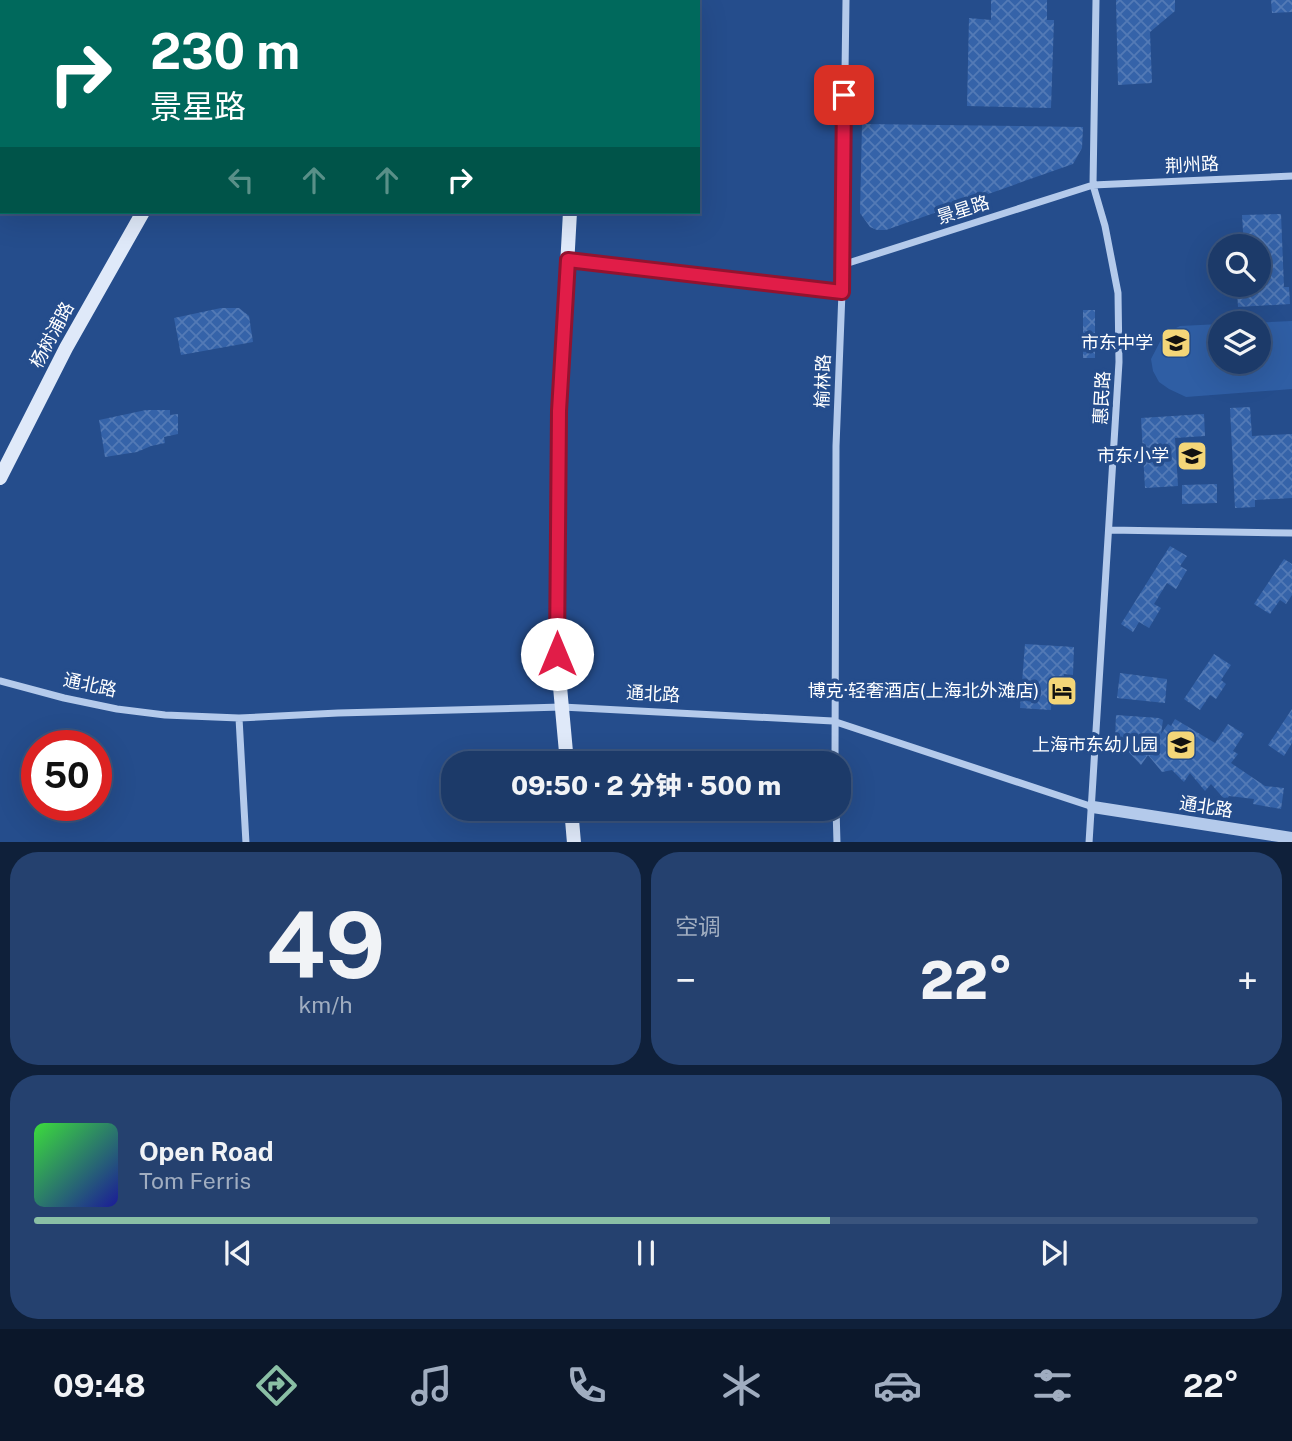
<!DOCTYPE html>
<html lang="zh">
<head>
<meta charset="utf-8">
<style>
  :root { --surface:#1c3a69; --page:#25416f; --text:#f1f3f6; --muted:#a0adc0; --line:#3a547d; --accent:#8abfa5 }
  body { margin:0; font-family:"Public Sans","Noto Sans SC",sans-serif; background:var(--page); color:var(--text); height:100vh; display:flex; flex-direction:column; font-size:26px; white-space:nowrap }
  * { box-sizing:border-box; margin:0 }
  p { font-size:23px; color:var(--muted) }
  .icon { flex:none; width:38px; height:38px; fill:none; stroke:currentColor; stroke-width:2; stroke-linecap:round; stroke-linejoin:round }
  .map { position:relative; height:842px; overflow:hidden }
  .panel { display:flex; flex-direction:column; gap:10px; padding:10px; background:#0f203a; flex:1 }
  .panel>* { flex:none }
  .banner { position:absolute; left:0px; top:0px; width:700px; height:214px; box-shadow:0 7px 28px #0002,0 0 0 2px var(--line); background:#00695c; color:#fff; overflow:hidden }
  .controls { position:absolute; left:1208px; top:234px; display:grid; gap:14px }
  .controls a { display:grid; place-items:center; width:63px; height:63px; border-radius:50%; background:var(--surface); box-shadow:0 7px 28px #0002,0 0 0 2px var(--line); font-size:35px }
  .speed { position:absolute; left:21px; top:730px; display:flex; gap:14px; font-size:35px; font-weight:700; text-align:center }
  .speed>* { display:grid; place-content:center; width:91px; height:91px; border-radius:50%; background:var(--surface); box-shadow:0 7px 28px #0002,0 0 0 2px var(--line); line-height:1 }
  .speed .limit { border:10px solid #d22; background:#fff; color:#111 }
  .pin { position:absolute; display:grid; place-items:center; width:60px; height:60px; color:#fff; margin:-30px; border-radius:14px; box-shadow:0 4px 10px #0006 }
  .me { position:absolute; width:77px; margin:-38px; rotate:0deg; stroke-linejoin:round; filter:drop-shadow(0 0 5px #0008) }
  .turn { display:flex; align-items:center; gap:24px; height:147px; padding:0 35px; font-size:32px }
  .turn .icon { width:91px; height:91px; stroke-width:2.5 }
  .turn b { display:block; font-size:49px; line-height:60px }
  .lanes { display:flex; align-items:center; height:66px; padding:0 35px; background:#0003; justify-content:center; gap:35px; direction:ltr }
  .lanes .off { opacity:.35 }
  .big { font-size:52px; font-weight:800; line-height:1.1 }
  .panel .widget { flex:1; display:flex; flex-direction:column; justify-content:center; gap:10px; min-width:0; padding:0 24px; border-radius:28px; background:var(--page) }
  .panel .dial { align-items:center; gap:0 }
  .dial b { font-size:91px; line-height:1 }
  .song { display:flex; align-items:center; gap:21px }
  .cover { width:84px; height:84px; border-radius:10px; background:linear-gradient(135deg,hsl(120 70% 55%),hsl(240 70% 35%)) }
  .played { height:7px; border-radius:4px; background:linear-gradient(90deg,var(--accent) 65%,var(--line) 65%) }
  .keys { display:flex; justify-content:space-around; direction:ltr }
  .heat { display:flex; justify-content:space-between; align-items:center; font-size:38px; direction:ltr }
  .panel .tiles { flex:1; display:grid; gap:10px; grid-template-columns:1fr 1fr }
  .widget:last-child { grid-column:span 2 }
  .trip { position:absolute; left:441px; top:751px; width:410px; height:70px; border-radius:28px; background:var(--surface); box-shadow:0 7px 28px #0002,0 0 0 2px var(--line); font-weight:800; line-height:70px; text-align:center }
  .tabs { display:flex; height:112px; justify-content:space-around; align-items:center; background:#0b172a; color:var(--muted) }
  .tabs .icon { width:49px; height:49px }
  .tabs .active { color:var(--accent) }
  .tabs b { font-size:32px; color:var(--text) }
  .map>svg:first-child { display:block }
</style>
</head>
<body>
<div class="map">
<svg width="1292" height="843" viewBox="0 0 1292 843">
  <defs>
    <pattern id="building-cross-hatch" width="8" height="8" patternUnits="userSpaceOnUse" patternTransform="scale(1.75)"><rect width="8" height="8" fill="#3563a9"/><path d="M0 0l8 8M0 8l8-8" fill="none" stroke="#537ab6"/></pattern>
  </defs>
  <rect width="100%" height="100%" fill="#254d8c"/>
  <path fill="#2f5ea4" d="M44,0H243L43,2Z
    M1292,321V389L1186,397L1169,389L1159,382L1153,371L1151,359L1164,334L1180,326L1220,324V362H1258V324H1232Z"/>
  <path fill="url(#building-cross-hatch)" d="M991,0H1047V20H1054L1051,108L967,106L969,18L991,20Z
    M1116,0H1175V11L1150,32L1152,83L1118,85Z
    M1271,0H1292V12L1272,13Z
    M862,124L1083,127L1082,148L1073,164L886,230H877L870,227L860,213Z
    M1281,214L1284,287H1289L1290,304L1238,307L1237,290L1258,289V247H1244L1242,215Z
    M221,308H239L249,316L253,342L181,355L174,318Z
    M1083,310H1095V358H1083Z
    M1250,407L1252,436L1292,434V498L1255,500V507L1235,508L1230,408Z
    M146,410H170V415L178,414V434L164,437L165,443L151,446L137,452L105,457L99,420Z
    M1204,414L1205,436L1175,438L1178,486L1145,488L1141,418Z
    M1217,484V503L1182,504V485Z
    M1170,546L1187,556L1180,566L1187,570L1176,589L1167,583L1154,604L1161,608L1149,628L1139,622L1133,632L1121,624Z
    M1284,559L1292,564V595L1286,604L1280,600L1270,614L1254,604Z
    M1025,644L1074,647L1073,675L1064,674L1063,687L1052,686L1051,710L1020,708Z
    M1214,654L1231,665L1221,680L1226,684L1216,699L1210,695L1200,710L1184,699Z
    M1120,673L1167,679L1165,703L1117,698Z
    M1292,709V743L1284,756L1268,745Z
    M1116,715L1159,718L1163,720L1161,734L1168,724L1171,726L1175,719L1215,743L1228,724L1244,734L1233,751L1238,754L1231,763L1265,786L1284,788L1281,809L1253,804L1254,799L1229,796L1226,801L1211,784L1205,791L1190,773L1184,782L1172,770L1162,772L1148,755L1141,765L1115,738Z"/>
  <g fill="none" stroke-linecap="round" stroke-linejoin="round">
    <path stroke="#b4caeb" stroke-width="7" d="M568,260L842,292
      M842,265L1093,185L1292,176
      M1109,530L1292,533
      M0,681L64,698L117,709L165,715L239,718L338,713L562,707L833,721L1093,807
      M239,718L246,843
      M835,763L836,446L842,292L846,0
      M836,808L837,843
      M1089,843L1119,362L1118,293L1105,226L1093,185L1096,0"/>
    <path stroke="#b4caeb" stroke-width="12" d="M1093,807L1292,838"/>
    <path stroke="#dfe9f9" stroke-width="14" d="M268,2L269,0
      M578,2V0
      M0,478L66,348L143,212
      M567,763L557,654L558,474L559,411L570,212
      M571,808L574,843"/>
  </g>
  <g fill="none" stroke-linecap="round" stroke-linejoin="round">
    <g stroke="#92132f" stroke-width="18">
      <path id="route" d="M557,654L559,411L568,260L842,292L844,95"/>
    </g>
    <use href="#route" stroke="#e11d48" stroke-width="12"/>
  </g>
  <defs>
    <g id="school-square" transform="scale(1.575)"><rect x="-9" y="-9" width="18" height="18" rx="4" fill="#f4d678" stroke="#254d8c"/><path d="M0-5L7-2L0 1L-7-2ZM-4 1L0 2.5L4 1V4Q0 6-4 4Z" fill="#111"/></g>
    <g id="hotel-square" transform="scale(1.575)"><rect x="-9" y="-9" width="18" height="18" rx="4" fill="#f4d678" stroke="#254d8c"/><path d="M-6-4.5h1.5V1H6V5H4.5V3h-9V5H-6ZM-4 0a1.8 1.8 0 1 1 3.6 0ZM.5 0V-2.5h3Q6-2.5 6 0Z" fill="#111"/></g>
  </defs>
  <g fill-rule="evenodd">
    <use href="#school-square" x="1176" y="343"/>
    <use href="#school-square" x="1192" y="456"/>
    <use href="#hotel-square" x="1062" y="691"/>
    <use href="#school-square" x="1181" y="745"/>
  </g>
  <g text-anchor="middle" stroke-width="7" stroke-linejoin="round" paint-order="stroke">
    <g font-size="18" fill="#fff" stroke="#254d8c">
      <text transform="translate(1192 165) rotate(-3)" y="6">荆州路</text>
      <text transform="translate(963 210) rotate(-18)" y="6">景星路</text>
      <text transform="translate(52 335) rotate(-62)" y="6">杨树浦路</text>
      <text transform="translate(823 381) rotate(-88)" y="6">榆林路</text>
      <text transform="translate(1102 398) rotate(-87)" y="6">惠民路</text>
      <text transform="translate(90 685) rotate(12)" y="6">通北路</text>
      <text transform="translate(653 694) rotate(3)" y="6">通北路</text>
      <text transform="translate(1206 807) rotate(9)" y="6">通北路</text>
    </g>
    <g font-size="18" fill="#fff" stroke="#254d8c" text-anchor="end">
      <text x="1153" y="349">市东中学</text>
      <text x="1169" y="462">市东小学</text>
      <text x="1039" y="697">博克·轻奢酒店(上海北外滩店)</text>
      <text x="1158" y="751">上海市东幼儿园</text>
    </g>
  </g>
</svg>
<div class="controls">
<a><svg class="icon" aria-label="search" viewBox="0 0 24 24"><circle cx="10" cy="10" r="6"/><path d="M15 15l6 6"/></svg></a>
<a><svg class="icon" aria-label="layers" viewBox="0 0 24 24"><path d="M12 4l9 5-9 5-9-5zM3 14l9 5 9-5"/></svg></a>
</div>
<div class="speed"><div class="limit">50</div></div>
<div class="pin" style="left:844px;top:95px;background:#d93025"><svg class="icon" aria-label="arrive" viewBox="0 0 24 24"><path d="M6 21V4h12l-3 4 3 4H6"/></svg></div>
<svg class="me" style="left:557px;top:654px" viewBox="-20 -20 40 40"><circle r="19" fill="#fff"/><path d="M0-13L10 11 0 6-10 11z" fill="#e11d48"/></svg>
<div class="trip">09:50 · 2 分钟 · 500 m</div>
<div class="banner">
<div class="turn"><svg class="icon" aria-label="right" viewBox="0 0 24 24"><path d="M7 20v-9h11M14 6l5 5-5 5"/></svg><div><b>230 m</b>景星路</div></div>
<div class="lanes"><svg class="icon off" aria-label="left" viewBox="0 0 24 24"><path d="M17 20v-9H6M10 6l-5 5 5 5"/></svg><svg class="icon off" aria-label="ahead" viewBox="0 0 24 24"><path d="M12 20V5M6 11l6-6 6 6"/></svg><svg class="icon off" aria-label="ahead" viewBox="0 0 24 24"><path d="M12 20V5M6 11l6-6 6 6"/></svg><svg class="icon" aria-label="right" viewBox="0 0 24 24"><path d="M7 20v-9h11M14 6l5 5-5 5"/></svg></div>
</div>
</div>
<section class="panel">
<div class="tiles">
<div class="widget dial"><b>49</b><p>km/h</p></div>
<div class="widget"><p>空调</p>
<div class="heat"><a>−</a><b class="big">22°</b><a>+</a></div>
</div>
<div class="widget">
<div class="song"><i class="cover"></i><div><b>Open Road</b><p>Tom Ferris</p></div></div>
<div class="played"></div>
<div class="keys"><svg class="icon" aria-label="previous" viewBox="0 0 24 24"><path d="M18 5L8 12l10 7zM5 5v14"/></svg><svg class="icon" aria-label="pause" viewBox="0 0 24 24"><path d="M8 5v14M16 5v14"/></svg><svg class="icon" aria-label="next" viewBox="0 0 24 24"><path d="M6 5l10 7-10 7zM19 5v14"/></svg></div>
</div>
</div>
</section>
<nav class="tabs">
<b>09:48</b>
<svg class="icon active" aria-label="directions" viewBox="0 0 24 24"><path d="M12 3l9 9-9 9-9-9zM9 14v-3h6M13 9l2 2-2 2"/></svg>
<svg class="icon" aria-label="music" viewBox="0 0 24 24"><path d="M9 18V5l10-2v13"/><circle cx="6" cy="18" r="3"/><circle cx="16" cy="16" r="3"/></svg>
<svg class="icon" aria-label="phone" viewBox="0 0 24 24"><path d="M5 4h4l2 5-3 2q2 4 5 5l2-3 5 2v4C11 20 4 13 5 4z"/></svg>
<svg class="icon" aria-label="climate" viewBox="0 0 24 24"><path d="M12 3v18M4 7l16 10M4 17L20 7"/></svg>
<svg class="icon" aria-label="car" viewBox="0 0 24 24"><path d="M5 17H2v-5l4-1 3-4h7l3 4 3 1v5h-3M9 17h6M6 11h13"/><circle cx="7" cy="17" r="2"/><circle cx="17" cy="17" r="2"/></svg>
<svg class="icon" aria-label="filters" viewBox="0 0 24 24"><path d="M4 7h16M4 17h16"/><circle cx="9" cy="7" r="2"/><circle cx="15" cy="17" r="2"/></svg>
<b>22°</b>
</nav>
</body>
</html>
